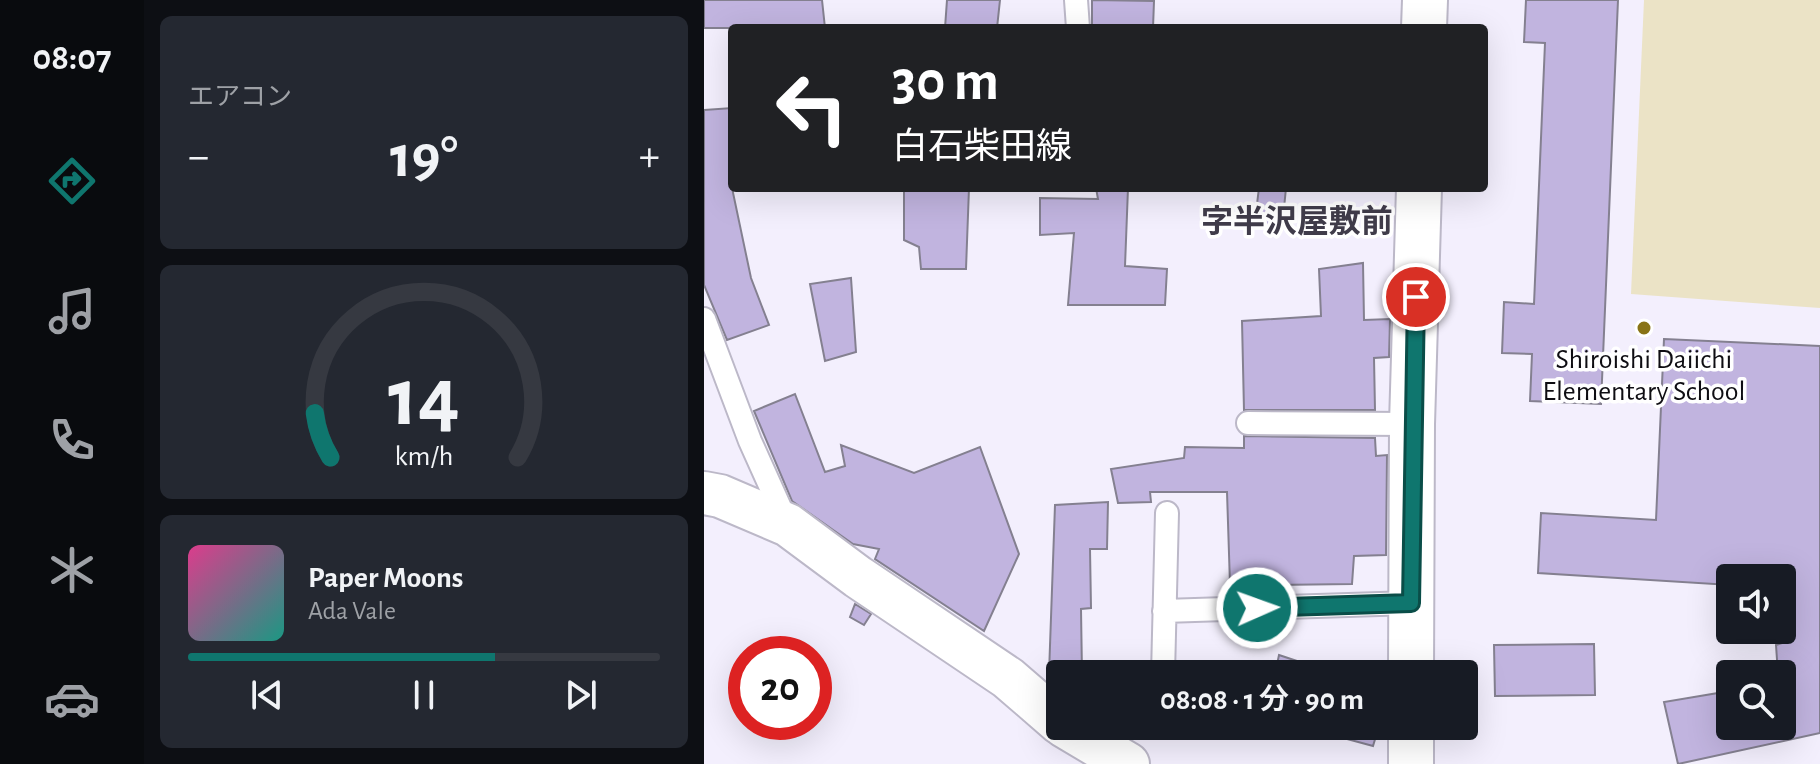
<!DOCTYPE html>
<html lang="ja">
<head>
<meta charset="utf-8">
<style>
  :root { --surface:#171b24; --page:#242831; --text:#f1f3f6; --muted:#9ea1a6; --line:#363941; --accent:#0f766e }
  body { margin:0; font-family:"Alegreya Sans","Noto Sans JP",sans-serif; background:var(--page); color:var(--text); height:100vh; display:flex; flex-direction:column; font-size:30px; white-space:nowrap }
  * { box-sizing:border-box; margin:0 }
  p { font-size:26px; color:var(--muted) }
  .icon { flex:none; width:44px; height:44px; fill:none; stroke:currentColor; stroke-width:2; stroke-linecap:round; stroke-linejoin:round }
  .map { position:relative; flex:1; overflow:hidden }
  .drawer { display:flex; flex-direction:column; gap:16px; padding:16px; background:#0d0f14; width:560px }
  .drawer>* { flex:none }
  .guide { position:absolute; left:24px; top:24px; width:760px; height:168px; border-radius:8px; box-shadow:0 8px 32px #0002; background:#202124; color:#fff; overflow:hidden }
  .fabs { position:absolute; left:1012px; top:564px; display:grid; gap:16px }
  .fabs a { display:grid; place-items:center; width:80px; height:80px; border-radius:8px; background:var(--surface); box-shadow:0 8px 32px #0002; font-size:40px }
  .speed { position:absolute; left:24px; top:636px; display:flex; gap:16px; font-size:40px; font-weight:700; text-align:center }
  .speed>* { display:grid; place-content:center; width:104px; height:104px; border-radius:50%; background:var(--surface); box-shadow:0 8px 32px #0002; line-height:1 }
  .speed .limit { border:12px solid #d22; background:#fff; color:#111 }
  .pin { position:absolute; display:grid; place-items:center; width:68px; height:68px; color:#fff; margin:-34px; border:4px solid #fff; border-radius:50%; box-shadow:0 2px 8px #0007 }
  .me { position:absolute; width:88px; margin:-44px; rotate:88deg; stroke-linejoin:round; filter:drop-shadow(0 0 6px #0008) }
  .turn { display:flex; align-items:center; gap:28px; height:168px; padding:0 32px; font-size:36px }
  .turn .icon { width:104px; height:104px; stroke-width:2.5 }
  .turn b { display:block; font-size:56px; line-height:68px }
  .big { font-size:60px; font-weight:600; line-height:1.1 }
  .drawer .tile { flex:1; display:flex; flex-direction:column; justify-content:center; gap:12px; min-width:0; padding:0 28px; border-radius:12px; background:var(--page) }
  .drawer .dial { align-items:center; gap:0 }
  .dial svg { height:208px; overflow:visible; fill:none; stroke:var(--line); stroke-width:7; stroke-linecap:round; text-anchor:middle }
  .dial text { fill:var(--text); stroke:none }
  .song { display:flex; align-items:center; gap:24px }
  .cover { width:96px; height:96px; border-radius:12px; background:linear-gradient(135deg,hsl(330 70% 55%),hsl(170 70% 35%)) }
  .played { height:8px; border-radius:4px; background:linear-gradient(90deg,var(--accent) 65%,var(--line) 65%) }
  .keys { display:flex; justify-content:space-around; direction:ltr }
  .heat { display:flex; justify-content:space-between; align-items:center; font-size:44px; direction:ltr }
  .trip { position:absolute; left:342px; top:660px; width:432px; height:80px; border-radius:8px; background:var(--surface); box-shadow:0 8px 32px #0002; font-weight:600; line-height:80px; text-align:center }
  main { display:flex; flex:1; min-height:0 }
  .menu { display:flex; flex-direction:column; width:144px; justify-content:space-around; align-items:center; background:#090b0e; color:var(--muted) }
  .menu .icon { width:56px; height:56px }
  .menu .active { color:var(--accent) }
  .menu b { font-size:36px; color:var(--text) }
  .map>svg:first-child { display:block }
</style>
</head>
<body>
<main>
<nav class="menu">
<b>08:07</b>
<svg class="icon active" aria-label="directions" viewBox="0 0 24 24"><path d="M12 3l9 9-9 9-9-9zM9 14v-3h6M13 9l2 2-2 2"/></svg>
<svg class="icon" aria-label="music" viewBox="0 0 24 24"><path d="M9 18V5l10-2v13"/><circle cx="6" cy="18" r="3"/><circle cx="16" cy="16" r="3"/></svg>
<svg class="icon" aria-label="phone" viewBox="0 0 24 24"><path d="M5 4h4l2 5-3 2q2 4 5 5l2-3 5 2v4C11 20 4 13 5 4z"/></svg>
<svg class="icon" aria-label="climate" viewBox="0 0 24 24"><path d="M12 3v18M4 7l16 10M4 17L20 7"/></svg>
<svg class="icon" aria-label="car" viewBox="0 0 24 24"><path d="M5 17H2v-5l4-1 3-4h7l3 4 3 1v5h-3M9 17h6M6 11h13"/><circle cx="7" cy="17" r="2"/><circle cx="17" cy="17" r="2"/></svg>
</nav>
<section class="drawer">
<div class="tile"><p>エアコン</p>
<div class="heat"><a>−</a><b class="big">19°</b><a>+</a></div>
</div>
<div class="tile dial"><svg viewBox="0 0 100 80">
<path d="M14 69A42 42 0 1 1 86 69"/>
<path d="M14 69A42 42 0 0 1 8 52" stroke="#0f766e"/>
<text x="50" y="56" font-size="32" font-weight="700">14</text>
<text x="50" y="72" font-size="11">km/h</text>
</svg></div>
<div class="tile">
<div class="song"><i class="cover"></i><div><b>Paper Moons</b><p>Ada Vale</p></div></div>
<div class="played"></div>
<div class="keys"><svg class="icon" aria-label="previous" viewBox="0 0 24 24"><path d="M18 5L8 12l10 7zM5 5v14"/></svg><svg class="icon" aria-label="pause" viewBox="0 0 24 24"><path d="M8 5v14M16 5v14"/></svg><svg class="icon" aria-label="next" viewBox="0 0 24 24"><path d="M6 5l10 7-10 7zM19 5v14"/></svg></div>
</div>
</section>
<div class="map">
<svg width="1116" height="764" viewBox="0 0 1116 764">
  <rect width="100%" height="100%" fill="#f3effd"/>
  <path fill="#ebe3c6" d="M940,0H1116V308L927,294Z"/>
  <path fill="#c1b4df" stroke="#848090" stroke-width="2" d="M0,0H118L121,28H0Z
    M243,0H296L293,28H241Z
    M388,0L450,1L449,28H388Z
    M822,0H914L897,404L826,401L828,354L798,353L800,302L830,304L841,43L820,42Z
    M28,108V188L47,278L65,325L23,340L0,285V110Z
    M200,188H265L262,269H217L215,247L200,240Z
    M392,188H424L421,266L463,269L461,305H364L370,233L336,235V198L394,199Z
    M555,188H582L578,228H550Z
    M659,263L660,320L686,319L685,357L670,358L671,410H540L538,321L617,316L615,269Z
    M147,278L152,352L121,361L106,284Z
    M960,339L1116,346V733L974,764L960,702L1026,691V726H1078V674H1074L1072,645L1078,643V578H1026V585L834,573L837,513L952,520Z
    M91,394L121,472L141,466L137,445L210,473L276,447L315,554L280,631L171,559L175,549L149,544L88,501L50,411Z
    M540,436L671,438L672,456L683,455L682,555L650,556L648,584L569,585V589L526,584L523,492H446L447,502L414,503L407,469L480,458L481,447L540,448Z
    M404,502L403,549H386L387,608L377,609L378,674H345L351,505Z
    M151,604L167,614L160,625L146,617Z
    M890,644L891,695L791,696L790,645Z
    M575,655L632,674H571Z
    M518,662L555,674H515Z
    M595,726H675L669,746Z"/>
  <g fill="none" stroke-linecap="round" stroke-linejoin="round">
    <g stroke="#bcb8c8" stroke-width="26">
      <path id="lane" d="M372,0L374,28
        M0,319L46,441L82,521
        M544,423L708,424
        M460,611L707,603
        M459,674L463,513"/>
    </g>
    <g stroke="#bcb8c8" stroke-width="46">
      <path id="street" d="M0,493L16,496L84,525L154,577L304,678L356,723
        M360,726L424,764"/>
    </g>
    <g stroke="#bcb8c8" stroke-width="48">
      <path id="primary" d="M720,28L721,0
        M707,674L708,424L715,188
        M707,726V764"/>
    </g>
    <use href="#lane" stroke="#fff" stroke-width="22"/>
    <use href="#street" stroke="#fff" stroke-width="42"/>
    <use href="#primary" stroke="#fff" stroke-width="44"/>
  </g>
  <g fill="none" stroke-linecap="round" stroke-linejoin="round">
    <g stroke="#0a4d48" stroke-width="20">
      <path id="route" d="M553,608L707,603L712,297"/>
    </g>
    <use href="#route" stroke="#0f766e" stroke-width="14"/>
  </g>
  <circle fill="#897316" stroke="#fff" stroke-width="3" cx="940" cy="328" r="8"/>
  <g text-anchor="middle" stroke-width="7" stroke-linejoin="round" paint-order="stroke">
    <g font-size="28" fill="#0e0d12" stroke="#fff">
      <text x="940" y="368">Shiroishi Daiichi<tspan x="940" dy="32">Elementary School</tspan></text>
    </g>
    <g font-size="32" font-weight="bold" fill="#403c4a" stroke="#fff">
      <text x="593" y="232">字半沢屋敷前</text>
    </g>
  </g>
</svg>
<div class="fabs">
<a><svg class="icon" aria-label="sound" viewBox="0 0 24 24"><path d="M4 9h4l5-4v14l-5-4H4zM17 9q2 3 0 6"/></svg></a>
<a><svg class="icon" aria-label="search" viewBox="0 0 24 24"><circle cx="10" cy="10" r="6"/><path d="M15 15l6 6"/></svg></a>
</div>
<div class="speed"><div class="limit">20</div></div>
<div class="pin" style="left:712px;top:297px;background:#d93025"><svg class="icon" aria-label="arrive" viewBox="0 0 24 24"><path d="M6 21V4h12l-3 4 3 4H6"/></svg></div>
<svg class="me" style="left:553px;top:608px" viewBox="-20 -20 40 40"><circle r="17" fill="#0f766e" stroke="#fff" stroke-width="3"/><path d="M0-11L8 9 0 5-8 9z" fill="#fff"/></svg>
<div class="trip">08:08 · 1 分 · 90 m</div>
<div class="guide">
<div class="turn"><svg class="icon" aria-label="left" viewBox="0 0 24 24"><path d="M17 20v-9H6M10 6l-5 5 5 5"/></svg><div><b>30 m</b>白石柴田線</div></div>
</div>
</div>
</main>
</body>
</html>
